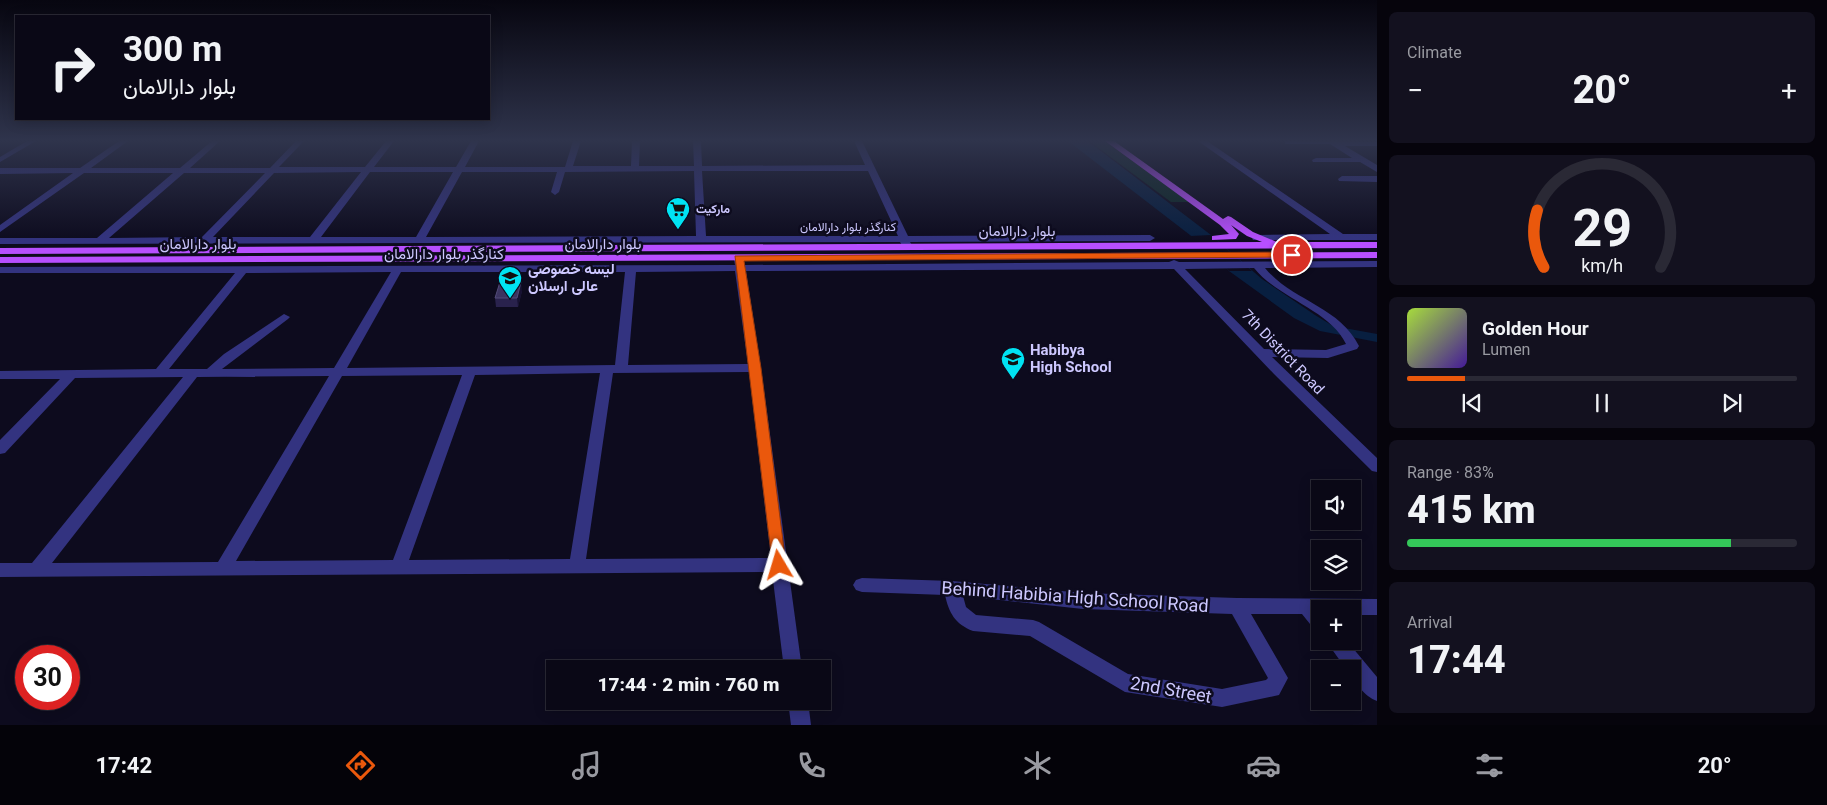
<!DOCTYPE html>
<html lang="en">
<head>
<meta charset="utf-8">
<style>
  :root { --surface:#0a0816; --page:#13111f; --text:#f1f3f6; --muted:#999aa1; --line:#2a2935; --accent:#ea580c }
  body { margin:0; font-family:Roboto,Vazirmatn,sans-serif; background:var(--page); color:var(--text); height:100vh; display:flex; flex-direction:column; font-size:19px; white-space:nowrap }
  * { box-sizing:border-box; margin:0 }
  p { font-size:16px; color:var(--muted) }
  .icon { flex:none; width:28px; height:28px; fill:none; stroke:currentColor; stroke-width:2; stroke-linecap:round; stroke-linejoin:round }
  .map { position:relative; flex:1; overflow:hidden }
  .side { display:flex; flex-direction:column; gap:12px; padding:12px; background:#06040c; width:450px }
  .side>* { flex:none }
  .guide { position:absolute; left:15px; top:15px; width:475px; height:105px; border-radius:0px; box-shadow:0 2px 12px #0003,0 0 0 1px var(--line); background:#0a0816; color:var(--text); overflow:hidden }
  .fabs { position:absolute; left:1311px; top:480px; display:grid; gap:10px }
  .fabs a { display:grid; place-items:center; width:50px; height:50px; border-radius:0px; background:var(--surface); box-shadow:0 2px 12px #0003,0 0 0 1px var(--line); font-size:25px }
  .speed { position:absolute; left:15px; top:645px; display:flex; gap:10px; font-size:25px; font-weight:700; text-align:center }
  .speed>* { display:grid; place-content:center; width:65px; height:65px; border-radius:50%; background:var(--surface); box-shadow:0 2px 12px #0003,0 0 0 1px var(--line); line-height:1 }
  .speed .limit { border:8px solid #d22; background:#fff; color:#111 }
  .pin { position:absolute; display:grid; place-items:center; width:42px; height:42px; color:#fff; margin:-21px; border:2px solid #fff; border-radius:50%; box-shadow:0 1px 5px #0007 }
  .me { position:absolute; width:55px; margin:-28px; rotate:353deg; stroke-linejoin:round; filter:drop-shadow(0 0 4px #0008) }
  .turn { display:flex; align-items:center; gap:18px; height:105px; padding:0 25px; font-size:22px }
  .turn .icon { width:65px; height:65px; stroke-width:2.5 }
  .turn b { display:block; font-size:35px; line-height:42px }
  .big { font-size:38px; font-weight:800; line-height:1.1 }
  .side .widget { flex:1; display:flex; flex-direction:column; justify-content:center; gap:8px; min-width:0; padding:0 18px; border-radius:8px; background:var(--page) }
  .side .dial { align-items:center; gap:0 }
  .dial svg { height:130px; overflow:visible; fill:none; stroke:var(--line); stroke-width:7; stroke-linecap:round; text-anchor:middle }
  .dial text { fill:var(--text); stroke:none }
  .song { display:flex; align-items:center; gap:15px }
  .cover { width:60px; height:60px; border-radius:8px; background:linear-gradient(135deg,hsl(80 70% 55%),hsl(260 70% 35%)) }
  .played { height:5px; border-radius:2px; background:linear-gradient(90deg,var(--accent) 15%,var(--line) 15%) }
  .keys { display:flex; justify-content:space-around; direction:ltr }
  .heat { display:flex; justify-content:space-between; align-items:center; font-size:28px; direction:ltr }
  .charge { height:8px; border-radius:4px; background:linear-gradient(90deg,#34c759 83%,var(--line) 0) }
  .trip { position:absolute; left:546px; top:660px; width:285px; height:50px; border-radius:0px; background:var(--surface); box-shadow:0 2px 12px #0003,0 0 0 1px var(--line); font-weight:800; line-height:50px; text-align:center }
  .tabs { display:flex; height:80px; justify-content:space-around; align-items:center; background:#040309; color:var(--muted) }
  .tabs .icon { width:35px; height:35px }
  .tabs .current { color:var(--accent) }
  .tabs b { font-size:22px; color:var(--text) }
  main { display:flex; flex:1; min-height:0 }
  .map>svg:first-child { display:block }
</style>
</head>
<body>
<main>
<div class="map">
<svg width="1377" height="725" viewBox="0 0 1377 725">
  <rect width="100%" height="100%" fill="#0d0b1e"/>
  <path fill="#0e2927" d="M1089,141H1104L1190,202H1171Z"/>
  <path fill="#081f40" d="M1068,141H1085L1093,145L1211,235L1262,279L1315,315L1333,326L1377,334V342L1320,331L1294,318L1229,271L1190,235Z"/>
  <path fill="#0d0b1e" d="M1211,235L1252,271H1229L1190,236Z"/>
  <g fill="none" stroke-linecap="round" stroke-linejoin="round">
    <path fill="#333380" fill-rule="evenodd" d="M27,141H36L0,162V157Z
      M119,141H128L91,168H180L212,141H220L190,168H270L296,141H304L279,167H365L386,141H394L374,167H456L471,141H479L465,167H565L573,141H581L573,166H631L632,141H640L639,166H694L693,141H701L702,166L865,165L854,141H862L908,236L1150,235L1155,238L1150,241L910,242L912,245L907,248L903,247L900,242L0,244V238H97L173,173H84L0,232V225L73,173L0,174V168H80ZM694,171L696,236L426,237L462,172H557L551,192L555,195L559,192L565,172ZM702,171H868L898,236H706ZM361,172L310,237H213L274,173ZM370,172H453L416,237H321ZM184,173H265L202,237L109,238Z
      M1198,141H1207L1343,234H1377V240H1253L1252,238L1257,235L1330,234Z
      M1285,141L1377,142V146H1345L1377,165V172L1360,162H1313L1312,160L1316,158H1352L1330,144H1285Z
      M1342,176H1377V182L1339,181L1338,179Z
      M739,257L743,258L745,265L1169,262L1174,260L1179,262L1377,261V267L1265,268C1292,301 1339,306 1359,346L1357,349L1328,358L1272,357L1377,458V472L1372,471L1274,374L1174,269L746,271L761,368L802,669H784L772,572L0,577V563H32L183,377L75,378L5,453L0,454V440L60,379H0V371L156,369L235,273H0V267L735,265L734,260ZM1254,268C1279,299 1330,310 1346,344L1326,350L1264,349L1185,269ZM735,271L748,364L628,365L636,272ZM391,272L334,368L222,369L288,319L290,317L284,314L224,354L207,369H169L246,273ZM401,272H625L615,365L347,368ZM749,372L771,558L586,559L613,373ZM600,373L570,559L409,560L475,375ZM462,375L393,560L236,561L342,376ZM329,376L218,562L52,563L197,377Z
      M862,578L952,581L1083,593L1237,598L1377,599V615H1352V609H1320V631L1314,629L1302,614H1251L1288,678L1279,695L1222,707L1125,692L1030,636L973,631C955,624 949,613 945,595L862,592L856,590L853,585L856,580ZM963,596L1083,609L1232,614L1268,678L1266,680L1222,689L1128,674L1039,622L1033,620L976,615L966,607Z
      M1326,641H1347L1377,677V701C1365,697 1352,681 1352,669H1346Z
      M788,701H808L811,725H791Z"/>
    <path fill="#b74fff" fill-rule="evenodd" d="M1105,141H1114L1223,219L1228,216L1231,217L1253,232L1277,242H1377V248L0,254V248L1262,242L1247,236L1231,225L1239,234L1236,239L1212,240V236L1229,234L1220,225Z
      M1377,252V258L0,263V257Z"/>
  </g>
  <path fill="#29224d" d="M522,291L518,307H496L495,298Z"/>
  <path fill="#171232" d="M521,282L522,291L518,307L517,298Z"/>
  <path fill="#3b3460" stroke="#524b79" d="M500,282H521L517,298H495Z"/>
  <linearGradient id="sky" x2="0" y2="1"><stop stop-color="#070610"/><stop offset="0.58" stop-color="#2f344c"/><stop offset="1" stop-color="#2f344c" stop-opacity="0"/></linearGradient>
  <rect width="1377" height="242" fill="url(#sky)"/>
  <path fill="#ea580c" stroke="#983908" d="M1292,252L1296,253V257L744,261L761,368L786,565L784,570L779,571L773,570L735,256Z"/>
  <defs>
    <g id="supermarket-pin" transform="scale(1.25)"><path d="M0 17L-7.5 6A9.5 9.5 0 1 1 7.5 6Z" fill="#00e3f3" stroke="#0d0b1e"/><path d="M-6-5.5h2.5l.6 2H6L4.5 2H-2.5L-4.4-4H-6ZM-1.5 3.2a1.3 1.3 0 1 0 .1 0ZM3 3.2a1.3 1.3 0 1 0 .1 0Z" fill="#111"/></g>
    <g id="school-pin" transform="scale(1.25)"><path d="M0 17L-7.5 6A9.5 9.5 0 1 1 7.5 6Z" fill="#00e3f3" stroke="#0d0b1e"/><path d="M0-5L7-2L0 1L-7-2ZM-4 1L0 2.5L4 1V4Q0 6-4 4Z" fill="#111"/></g>
  </defs>
  <g fill-rule="evenodd">
    <use href="#supermarket-pin" x="678" y="209"/>
    <use href="#school-pin" x="510" y="278"/>
    <use href="#school-pin" x="1013" y="359"/>
  </g>
  <g text-anchor="middle" stroke-width="5" stroke-linejoin="round" paint-order="stroke">
    <g font-size="12" font-weight="bold" fill="#cdc8ff" stroke="#0d0b1e" text-anchor="start">
      <text x="696" y="213">مارکیت</text>
    </g>
    <g font-size="12" fill="#cdc8ff" stroke="#0d0b1e">
      <text x="848" y="231">کنارگذر بلوار دارالامان</text>
    </g>
    <g font-size="15" fill="#cdc8ff" stroke="#0d0b1e">
      <text x="1017" y="236">بلوار دارالامان</text>
      <text x="198" y="249">بلوار دارالامان</text>
      <text x="603" y="249">بلوار دارالامان</text>
      <text x="444" y="259">کنارگذر بلوار دارالامان</text>
      <text transform="translate(1283 352) rotate(46)" y="5">7th District Road</text>
    </g>
    <g font-size="15" font-weight="bold" fill="#cdc8ff" stroke="#0d0b1e" text-anchor="start">
      <text x="528" y="274">لیسه خصوصی<tspan x="528" dy="17">عالی ارسلان</tspan></text>
      <text x="1030" y="355">Habibya<tspan x="1030" dy="17">High School</tspan></text>
    </g>
    <g font-size="18" fill="#cdc8ff" stroke="#0d0b1e">
      <text transform="translate(1075 597) rotate(4)" y="6">Behind Habibia High School Road</text>
      <text transform="translate(1171 690) rotate(10)" y="6">2nd Street</text>
    </g>
  </g>
</svg>
<div class="fabs">
<a><svg class="icon" aria-label="sound" viewBox="0 0 24 24"><path d="M4 9h4l5-4v14l-5-4H4zM17 9q2 3 0 6"/></svg></a>
<a><svg class="icon" aria-label="layers" viewBox="0 0 24 24"><path d="M12 4l9 5-9 5-9-5zM3 14l9 5 9-5"/></svg></a>
<a>+</a>
<a>−</a>
</div>
<div class="speed"><div class="limit">30</div></div>
<div class="pin" style="left:1292px;top:255px;background:#d93025"><svg class="icon" aria-label="arrive" viewBox="0 0 24 24"><path d="M6 21V4h12l-3 4 3 4H6"/></svg></div>
<svg class="me" style="left:779px;top:565px" viewBox="-20 -20 40 40"><path d="M0-17L14 15 0 8-14 15z" fill="#ea580c" stroke="#fff" stroke-width="4"/></svg>
<div class="trip">17:44 · 2 min · 760 m</div>
<div class="guide">
<div class="turn"><svg class="icon" aria-label="right" viewBox="0 0 24 24"><path d="M7 20v-9h11M14 6l5 5-5 5"/></svg><div><b>300 m</b>بلوار دارالامان</div></div>
</div>
</div>
<section class="side">
<div class="widget"><p>Climate</p>
<div class="heat"><a>−</a><b class="big">20°</b><a>+</a></div>
</div>
<div class="widget dial"><svg viewBox="0 0 100 80">
<path d="M14 69A42 42 0 1 1 86 69"/>
<path d="M14 69A42 42 0 0 1 10 34" stroke="#ea580c"/>
<text x="50" y="56" font-size="32" font-weight="700">29</text>
<text x="50" y="72" font-size="11">km/h</text>
</svg></div>
<div class="widget">
<div class="song"><i class="cover"></i><div><b>Golden Hour</b><p>Lumen</p></div></div>
<div class="played"></div>
<div class="keys"><svg class="icon" aria-label="previous" viewBox="0 0 24 24"><path d="M18 5L8 12l10 7zM5 5v14"/></svg><svg class="icon" aria-label="pause" viewBox="0 0 24 24"><path d="M8 5v14M16 5v14"/></svg><svg class="icon" aria-label="next" viewBox="0 0 24 24"><path d="M6 5l10 7-10 7zM19 5v14"/></svg></div>
</div>
<div class="widget"><p>Range · 83%</p><b class="big">415 km</b><div class="charge"></div></div>
<div class="widget"><p>Arrival</p><b class="big">17:44</b></div>
</section>
</main>
<nav class="tabs">
<b>17:42</b>
<svg class="icon current" aria-label="directions" viewBox="0 0 24 24"><path d="M12 3l9 9-9 9-9-9zM9 14v-3h6M13 9l2 2-2 2"/></svg>
<svg class="icon" aria-label="music" viewBox="0 0 24 24"><path d="M9 18V5l10-2v13"/><circle cx="6" cy="18" r="3"/><circle cx="16" cy="16" r="3"/></svg>
<svg class="icon" aria-label="phone" viewBox="0 0 24 24"><path d="M5 4h4l2 5-3 2q2 4 5 5l2-3 5 2v4C11 20 4 13 5 4z"/></svg>
<svg class="icon" aria-label="climate" viewBox="0 0 24 24"><path d="M12 3v18M4 7l16 10M4 17L20 7"/></svg>
<svg class="icon" aria-label="car" viewBox="0 0 24 24"><path d="M5 17H2v-5l4-1 3-4h7l3 4 3 1v5h-3M9 17h6M6 11h13"/><circle cx="7" cy="17" r="2"/><circle cx="17" cy="17" r="2"/></svg>
<svg class="icon" aria-label="filters" viewBox="0 0 24 24"><path d="M4 7h16M4 17h16"/><circle cx="9" cy="7" r="2"/><circle cx="15" cy="17" r="2"/></svg>
<b>20°</b>
</nav>
</body>
</html>
